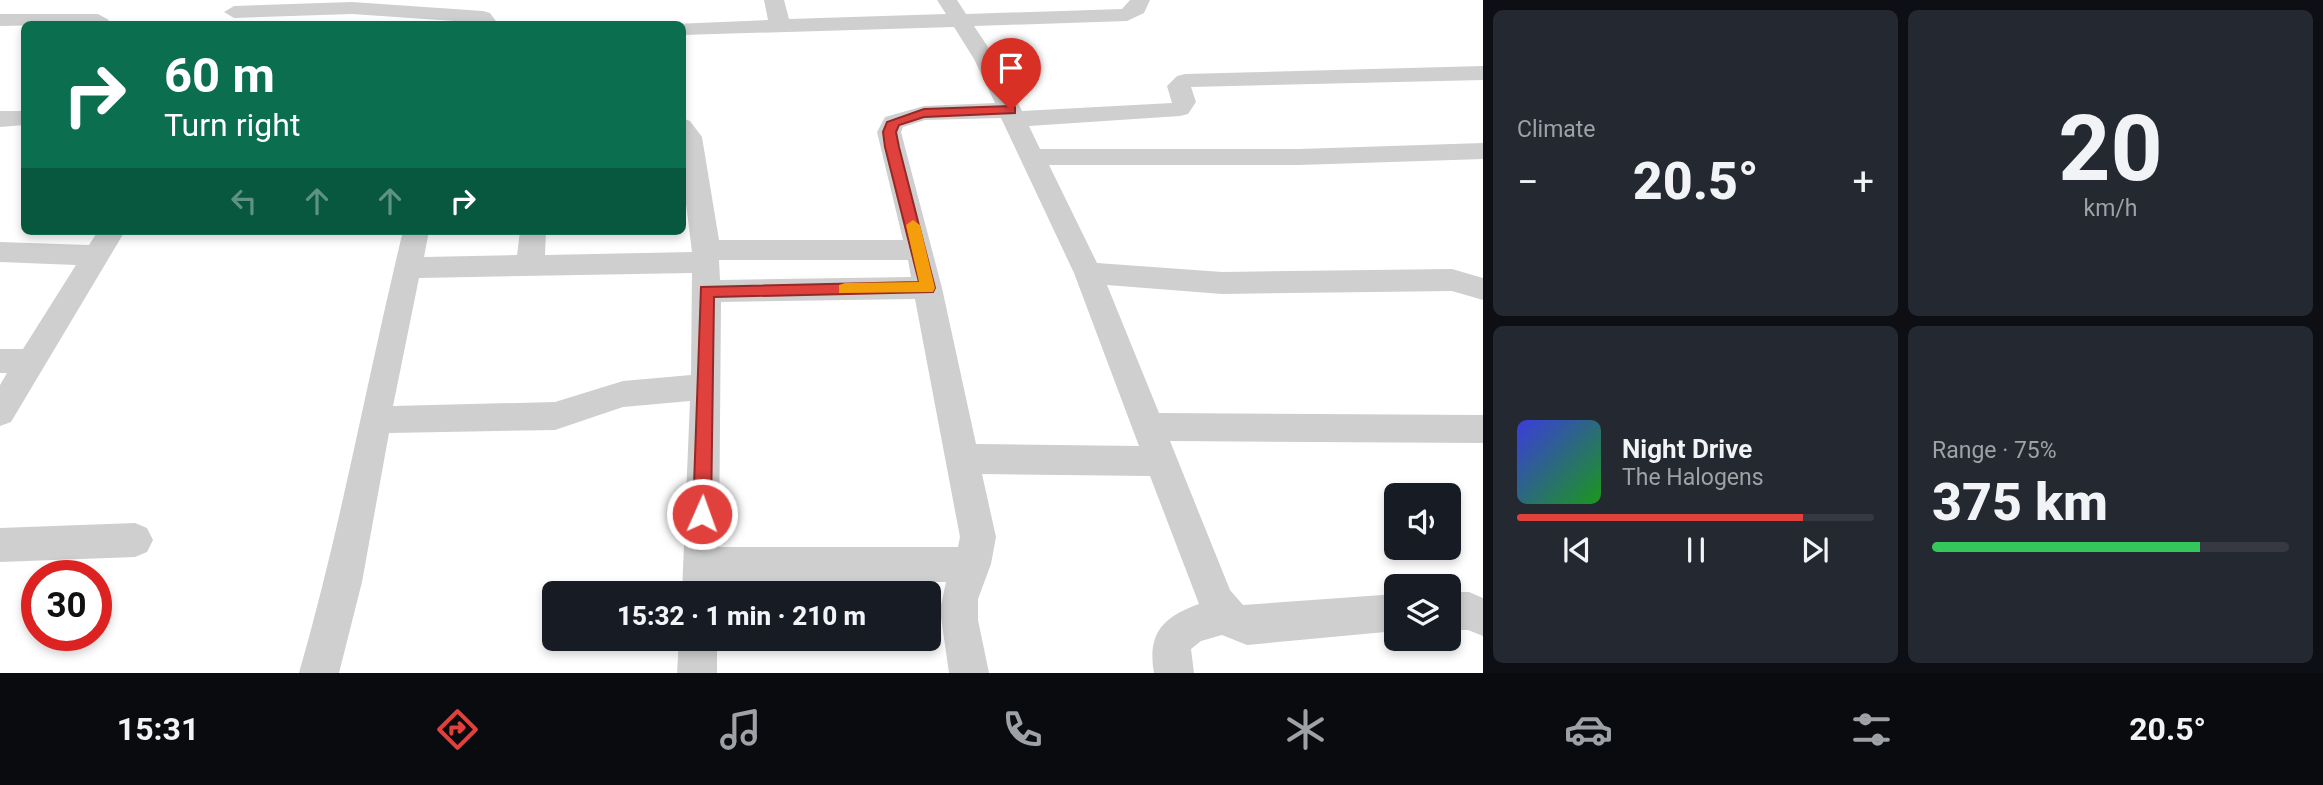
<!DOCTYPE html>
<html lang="en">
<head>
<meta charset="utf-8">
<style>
  :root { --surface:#171b24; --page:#242831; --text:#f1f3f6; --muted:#9ea1a6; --line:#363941; --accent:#e0413d }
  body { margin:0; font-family:Roboto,sans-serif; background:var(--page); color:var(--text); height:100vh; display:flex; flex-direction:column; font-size:26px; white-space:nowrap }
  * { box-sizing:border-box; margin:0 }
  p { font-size:23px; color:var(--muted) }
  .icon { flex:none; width:38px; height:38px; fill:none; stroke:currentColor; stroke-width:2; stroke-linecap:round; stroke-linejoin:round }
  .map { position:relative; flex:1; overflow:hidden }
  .side { display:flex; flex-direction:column; gap:10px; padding:10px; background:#0d0f14; width:840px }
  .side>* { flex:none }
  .hud { position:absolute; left:21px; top:21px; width:665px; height:214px; border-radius:10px; box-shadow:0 4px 10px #0003; background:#0b6e4f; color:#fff; overflow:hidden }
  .controls { position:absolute; left:1384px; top:483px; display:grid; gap:14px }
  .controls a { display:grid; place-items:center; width:77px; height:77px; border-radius:10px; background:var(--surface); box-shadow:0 4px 10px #0003; font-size:35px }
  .speed { position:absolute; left:21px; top:560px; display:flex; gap:14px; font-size:35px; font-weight:700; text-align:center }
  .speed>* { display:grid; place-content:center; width:91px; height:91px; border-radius:50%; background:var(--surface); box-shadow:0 4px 10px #0003; line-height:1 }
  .speed .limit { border:10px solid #d22; background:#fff; color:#111 }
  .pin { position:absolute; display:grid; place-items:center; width:60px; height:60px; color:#fff; margin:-72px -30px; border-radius:50% 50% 50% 0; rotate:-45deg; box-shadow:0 0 7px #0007 }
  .pin .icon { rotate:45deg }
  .me { position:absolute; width:77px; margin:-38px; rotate:2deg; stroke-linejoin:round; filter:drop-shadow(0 0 5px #0008) }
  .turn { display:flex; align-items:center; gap:24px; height:147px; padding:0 28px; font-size:32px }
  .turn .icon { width:91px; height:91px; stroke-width:2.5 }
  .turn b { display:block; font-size:49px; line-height:60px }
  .lanes { display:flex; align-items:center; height:66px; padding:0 28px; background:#0003; justify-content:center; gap:35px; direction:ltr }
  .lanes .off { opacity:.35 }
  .big { font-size:52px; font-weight:800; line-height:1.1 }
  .side .widget { flex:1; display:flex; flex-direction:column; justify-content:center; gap:10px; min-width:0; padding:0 24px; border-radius:10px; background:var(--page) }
  .side .dial { align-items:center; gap:0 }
  .dial b { font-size:91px; line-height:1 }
  .song { display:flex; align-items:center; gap:21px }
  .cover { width:84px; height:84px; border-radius:10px; background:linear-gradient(135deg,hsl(240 70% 55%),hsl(120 70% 35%)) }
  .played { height:7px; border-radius:4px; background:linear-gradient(90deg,var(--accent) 80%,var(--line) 80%) }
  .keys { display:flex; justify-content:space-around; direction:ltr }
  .heat { display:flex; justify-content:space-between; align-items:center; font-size:38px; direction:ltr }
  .charge { height:10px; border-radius:5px; background:linear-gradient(90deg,#34c759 75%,var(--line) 0) }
  .side .tiles { flex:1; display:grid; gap:10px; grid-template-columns:repeat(2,1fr) }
  .trip { position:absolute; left:542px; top:581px; width:399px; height:70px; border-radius:10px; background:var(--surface); box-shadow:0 4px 10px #0003; font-weight:800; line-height:70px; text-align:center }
  .tabs { display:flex; height:112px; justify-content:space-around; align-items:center; background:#090b0e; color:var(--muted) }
  .tabs .icon { width:49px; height:49px }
  .tabs .active { color:var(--accent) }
  .tabs b { font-size:32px; color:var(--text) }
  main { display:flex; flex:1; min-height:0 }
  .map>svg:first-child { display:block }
</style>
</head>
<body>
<main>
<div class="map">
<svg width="1483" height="673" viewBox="0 0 1483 673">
  <rect width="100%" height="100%" fill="#fff"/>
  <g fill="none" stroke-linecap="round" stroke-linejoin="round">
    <path fill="#cfcfcf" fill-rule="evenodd" d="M764,0H784L789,19L946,14L937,0H957L966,14L1122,9L1130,0H1150L1144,13L1127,21L974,26L996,59L1022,111L1172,103L1167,86L1177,76L1185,74L1483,66V80L1191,87L1196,102L1188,114L1180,116L1029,126L1040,149H1299L1483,143V159L1299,165H1049L1097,263L1222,272L1452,269L1483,278V300L1452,291L1222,294L1107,285L1159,413L1483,415V443L1170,441L1230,590L1243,605L1396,594V631L1247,645L1222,635L1201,641L1191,649L1194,673H1154C1147,633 1163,617 1199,604L1150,476L982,474L996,537L991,564L978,599V620L989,673H949L940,610L946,582H719L718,593H682L690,401L623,407L555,430L389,433L362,582L339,673H299C341,528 367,378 403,231H429L424,257L517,255L520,231H546L545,255L692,252L682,171V118L690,121L702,137L719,240H903L877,132L885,117L924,106L995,103L974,59L954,27L682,35V24H674L768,20ZM1001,118L1074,273L1139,446L976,444L942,288L901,132L903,127L925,120ZM719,260H908L911,277L720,280ZM692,273L691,375L623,381L555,402L393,406L419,278ZM915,299L960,537L958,547H719L721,302Z
      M352,2L483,11L490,13L498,24L352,14L234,18L224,12L234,6Z
      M0,14H98L109,20L105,24L0,26Z
      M0,111H24V125L0,127Z
      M98,231H125L11,422L0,426V385L7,373H0V349H23L76,265L0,262V242L89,245Z
      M135,523L147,528L153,540L147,552L135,557L0,562V528Z
      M1449,592H1469L1483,598V636L1468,630H1449Z
      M679,639H717V673H677Z"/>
  </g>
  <path fill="#e0413d" stroke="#922a28" stroke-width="2" d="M1011,106L1015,107V113L924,117L899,125L896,132L899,147L935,288L933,292L714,297L711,514L708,520L702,522L695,520L693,514L701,287L919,282L885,147L883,132L887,122L924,109Z"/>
  <path fill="#f59e0b" d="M913,220L920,225L935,288L933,292L839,293V285L845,283L919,282L906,225Z"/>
</svg>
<div class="controls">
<a><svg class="icon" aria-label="sound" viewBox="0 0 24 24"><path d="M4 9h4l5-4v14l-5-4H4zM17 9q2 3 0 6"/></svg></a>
<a><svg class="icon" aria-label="layers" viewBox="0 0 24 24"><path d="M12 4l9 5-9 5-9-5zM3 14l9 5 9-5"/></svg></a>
</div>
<div class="speed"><div class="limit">30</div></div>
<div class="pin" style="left:1011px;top:110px;background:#d93025"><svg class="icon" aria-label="arrive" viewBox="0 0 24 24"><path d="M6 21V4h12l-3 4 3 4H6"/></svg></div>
<svg class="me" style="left:702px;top:514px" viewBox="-20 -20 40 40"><circle r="17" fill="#e0413d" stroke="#fff" stroke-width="3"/><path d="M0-11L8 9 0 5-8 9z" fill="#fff"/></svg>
<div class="trip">15:32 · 1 min · 210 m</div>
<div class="hud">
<div class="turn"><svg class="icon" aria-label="right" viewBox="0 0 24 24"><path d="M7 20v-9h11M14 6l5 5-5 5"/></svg><div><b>60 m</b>Turn right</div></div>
<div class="lanes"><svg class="icon off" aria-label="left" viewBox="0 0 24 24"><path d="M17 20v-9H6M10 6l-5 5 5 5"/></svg><svg class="icon off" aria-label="ahead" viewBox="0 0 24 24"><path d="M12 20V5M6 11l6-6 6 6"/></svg><svg class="icon off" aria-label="ahead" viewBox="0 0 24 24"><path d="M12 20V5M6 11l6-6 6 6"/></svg><svg class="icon" aria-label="right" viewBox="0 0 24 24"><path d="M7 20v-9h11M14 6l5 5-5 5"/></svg></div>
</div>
</div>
<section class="side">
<div class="tiles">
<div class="widget"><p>Climate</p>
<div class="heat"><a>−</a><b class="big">20.5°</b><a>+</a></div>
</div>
<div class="widget dial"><b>20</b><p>km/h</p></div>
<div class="widget">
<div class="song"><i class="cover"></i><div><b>Night Drive</b><p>The Halogens</p></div></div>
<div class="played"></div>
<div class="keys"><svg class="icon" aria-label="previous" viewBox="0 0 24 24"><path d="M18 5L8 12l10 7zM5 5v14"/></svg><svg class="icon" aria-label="pause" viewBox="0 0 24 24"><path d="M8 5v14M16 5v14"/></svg><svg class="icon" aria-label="next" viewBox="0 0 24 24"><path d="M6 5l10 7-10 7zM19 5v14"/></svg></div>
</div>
<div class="widget"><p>Range · 75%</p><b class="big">375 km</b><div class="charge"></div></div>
</div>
</section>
</main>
<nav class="tabs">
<b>15:31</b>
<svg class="icon active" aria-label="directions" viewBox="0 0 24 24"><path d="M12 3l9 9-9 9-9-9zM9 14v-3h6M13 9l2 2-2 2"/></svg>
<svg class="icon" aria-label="music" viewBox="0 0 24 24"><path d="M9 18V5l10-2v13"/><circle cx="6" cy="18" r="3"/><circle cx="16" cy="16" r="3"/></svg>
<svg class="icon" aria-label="phone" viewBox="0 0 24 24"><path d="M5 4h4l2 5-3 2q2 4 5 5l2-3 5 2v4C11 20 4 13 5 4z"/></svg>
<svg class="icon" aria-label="climate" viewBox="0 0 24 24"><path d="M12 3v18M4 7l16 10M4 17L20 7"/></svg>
<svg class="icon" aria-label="car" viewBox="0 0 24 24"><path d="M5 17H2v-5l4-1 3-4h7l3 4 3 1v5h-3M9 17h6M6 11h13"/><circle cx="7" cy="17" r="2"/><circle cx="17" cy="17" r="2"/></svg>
<svg class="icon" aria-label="filters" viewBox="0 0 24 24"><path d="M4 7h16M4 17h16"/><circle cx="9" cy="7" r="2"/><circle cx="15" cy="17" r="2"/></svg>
<b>20.5°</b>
</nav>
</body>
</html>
